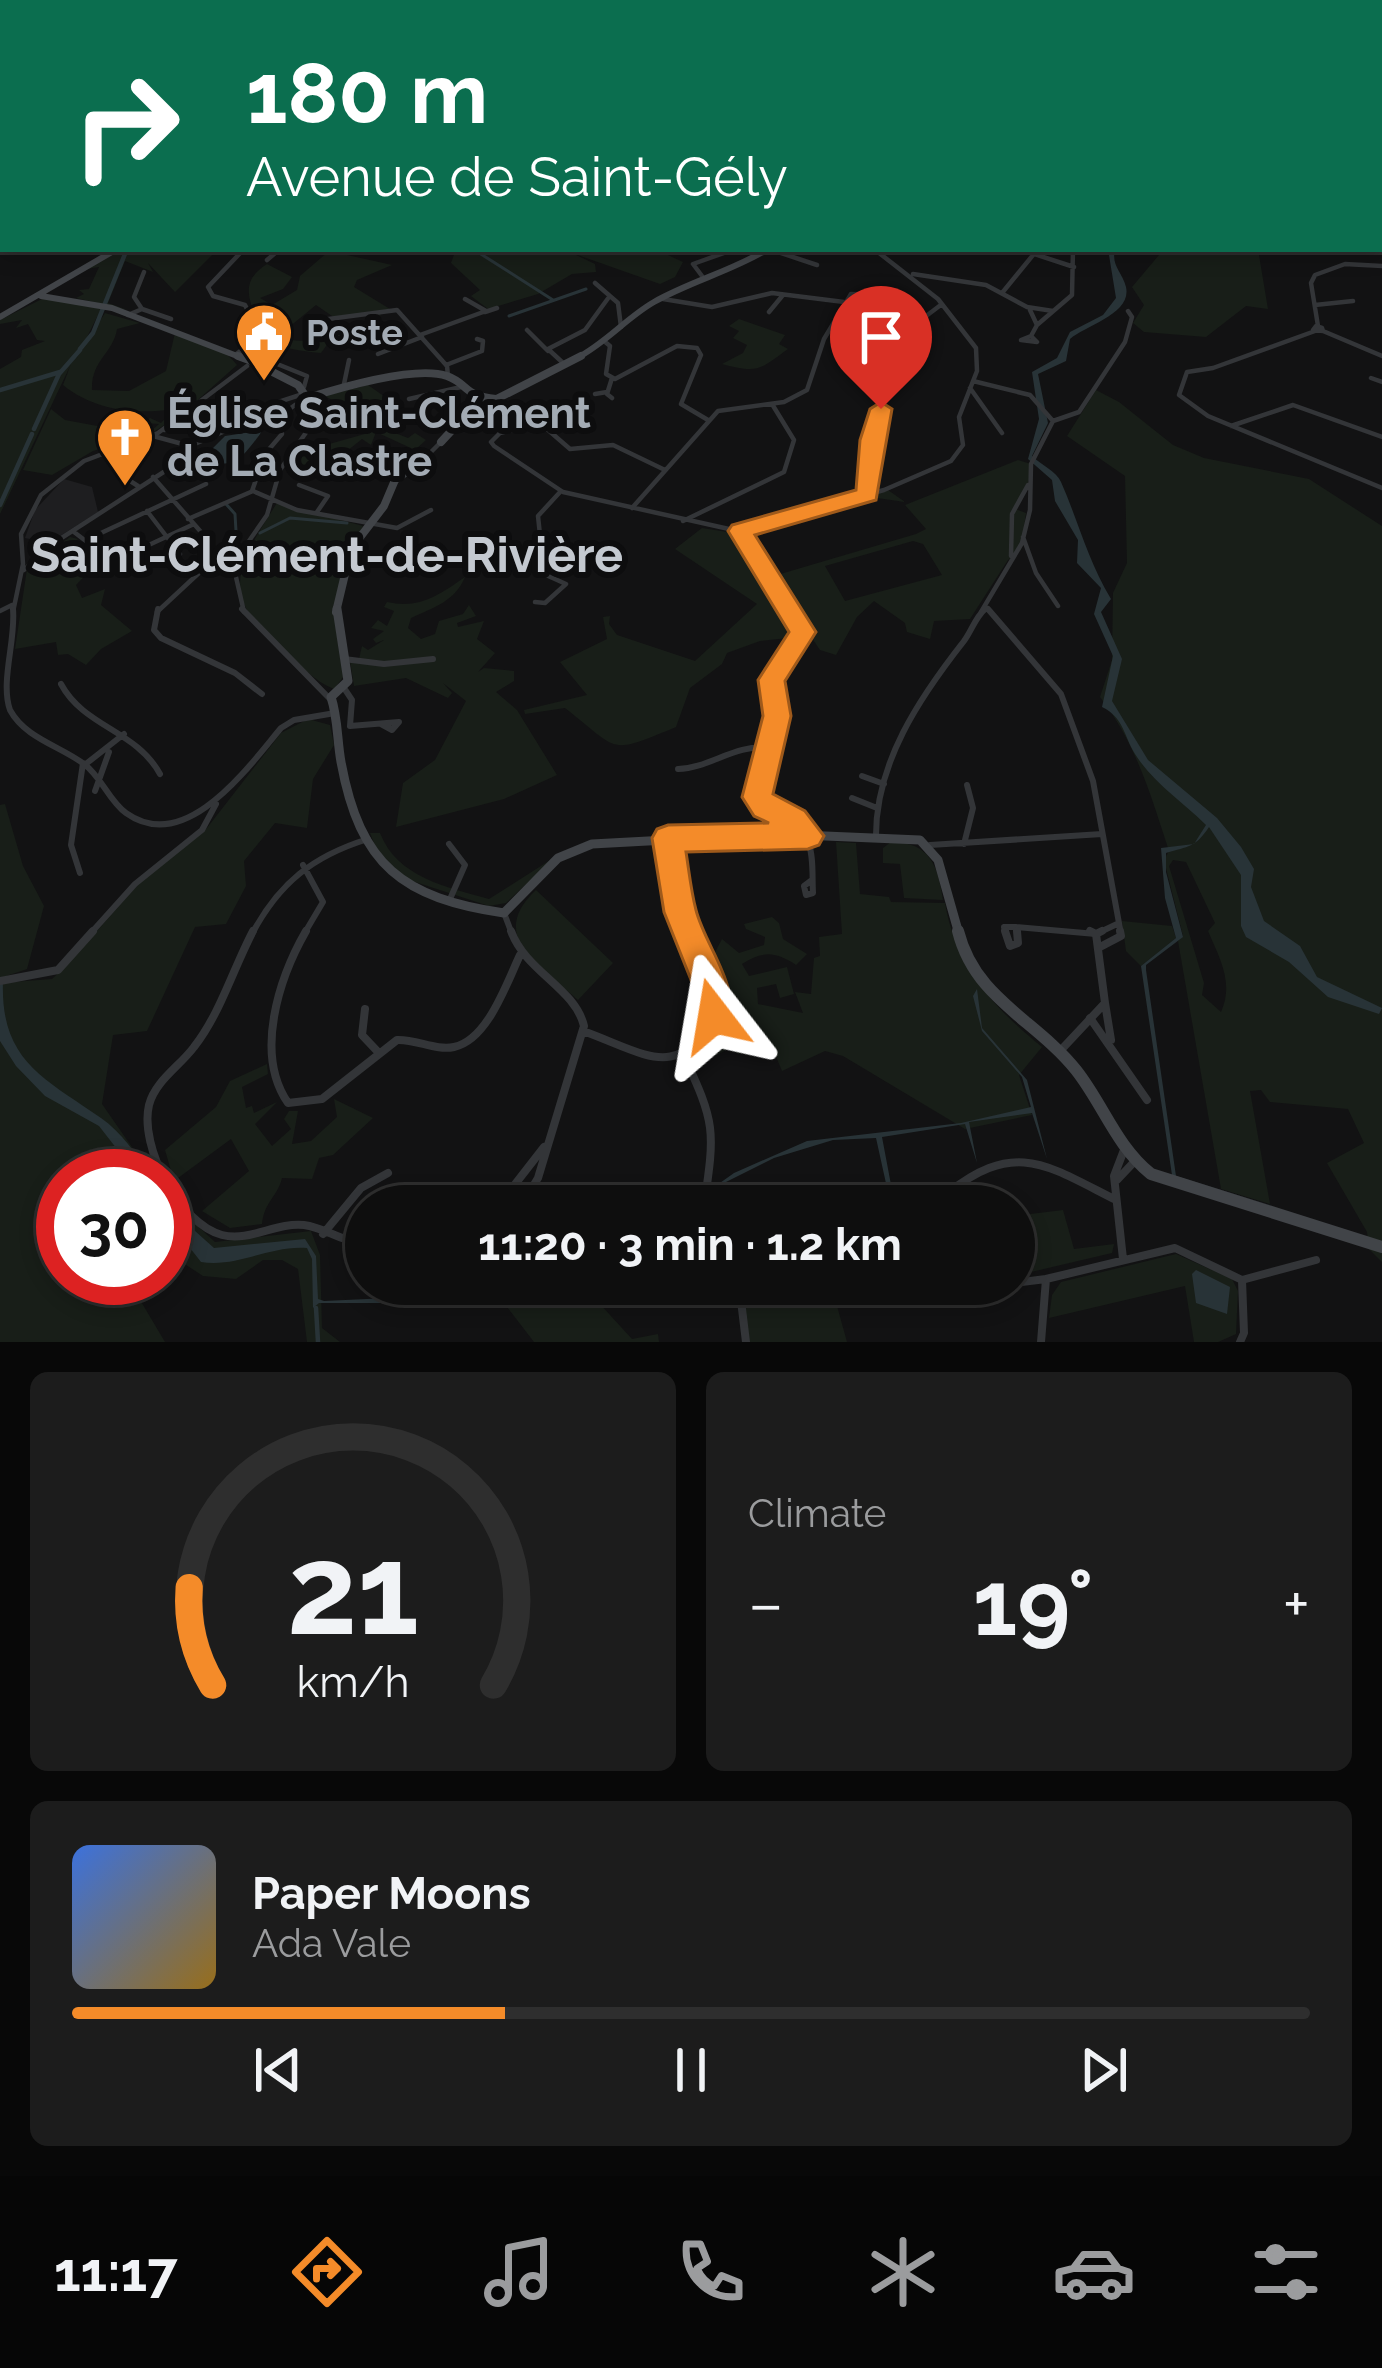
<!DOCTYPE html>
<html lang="en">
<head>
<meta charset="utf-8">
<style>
  :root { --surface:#0e0e0e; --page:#1c1c1c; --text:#f1f3f6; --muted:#9b9c9e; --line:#2e2e2e; --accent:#f48b29 }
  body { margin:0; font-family:Raleway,sans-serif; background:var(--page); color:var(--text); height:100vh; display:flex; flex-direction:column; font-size:45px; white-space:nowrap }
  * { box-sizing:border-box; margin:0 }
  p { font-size:39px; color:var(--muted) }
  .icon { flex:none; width:66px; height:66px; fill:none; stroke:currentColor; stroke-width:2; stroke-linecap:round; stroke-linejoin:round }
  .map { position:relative; height:1342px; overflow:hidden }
  .sheet { display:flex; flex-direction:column; gap:30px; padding:30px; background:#080808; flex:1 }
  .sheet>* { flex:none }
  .hud { position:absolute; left:0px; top:0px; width:1383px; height:252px; box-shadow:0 6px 18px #0003,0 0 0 3px var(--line); background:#0b6e4f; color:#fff; overflow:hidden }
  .speed { position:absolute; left:36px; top:1149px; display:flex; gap:24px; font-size:60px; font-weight:700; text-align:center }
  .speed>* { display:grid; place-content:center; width:156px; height:156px; border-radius:50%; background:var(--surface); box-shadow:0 6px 18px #0003,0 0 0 3px var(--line); line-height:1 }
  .speed .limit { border:18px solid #d22; background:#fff; color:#111 }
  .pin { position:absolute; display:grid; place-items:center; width:102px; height:102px; color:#fff; margin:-123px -51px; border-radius:50% 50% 50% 0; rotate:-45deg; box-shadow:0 0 12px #0007 }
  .pin .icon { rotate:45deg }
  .me { position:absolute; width:132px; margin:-66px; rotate:346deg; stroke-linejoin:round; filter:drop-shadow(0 0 9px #0008) }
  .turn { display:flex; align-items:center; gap:42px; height:252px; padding:0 48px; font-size:54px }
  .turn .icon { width:156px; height:156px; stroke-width:2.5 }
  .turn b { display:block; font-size:84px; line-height:102px }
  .big { font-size:90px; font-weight:700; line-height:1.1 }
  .sheet .widget { flex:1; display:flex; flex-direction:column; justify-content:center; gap:18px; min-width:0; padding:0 42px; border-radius:18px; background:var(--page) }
  .sheet .dial { align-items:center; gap:0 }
  .dial svg { height:312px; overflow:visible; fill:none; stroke:var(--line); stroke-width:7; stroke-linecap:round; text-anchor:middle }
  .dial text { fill:var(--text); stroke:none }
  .song { display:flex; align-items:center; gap:36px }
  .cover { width:144px; height:144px; border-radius:18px; background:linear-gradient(135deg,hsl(220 70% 55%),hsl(40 70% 35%)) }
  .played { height:12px; border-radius:6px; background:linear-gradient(90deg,var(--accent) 35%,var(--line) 35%) }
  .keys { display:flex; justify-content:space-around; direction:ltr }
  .heat { display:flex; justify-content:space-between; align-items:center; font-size:66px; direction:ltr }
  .sheet .tiles { flex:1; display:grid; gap:30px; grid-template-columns:1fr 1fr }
  .widget:last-child { grid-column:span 2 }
  .trip { position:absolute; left:345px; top:1185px; width:690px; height:120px; border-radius:60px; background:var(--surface); box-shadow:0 6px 18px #0003,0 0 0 3px var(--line); font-weight:700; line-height:120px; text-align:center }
  .tabs { display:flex; height:192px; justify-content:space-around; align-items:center; background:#060606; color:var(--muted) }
  .tabs .icon { width:84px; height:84px }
  .tabs .current { color:var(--accent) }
  .tabs b { font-size:54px; color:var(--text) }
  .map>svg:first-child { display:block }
</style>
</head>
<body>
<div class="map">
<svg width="1382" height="1342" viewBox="0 0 1382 1342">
  <rect width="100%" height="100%" fill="#121213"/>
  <path fill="#1e1e20" d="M64,479L92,487L98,512L49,543L25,538L35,510Z"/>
  <path fill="#181e18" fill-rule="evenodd" d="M120,249L209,250L218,249L175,292L148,263L153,272L125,261L108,303L128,310L76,298L84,294L79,290L89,289L99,267L86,269Z
    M456,249H655L683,262L675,277L660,284L572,253L595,264L596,272L572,274L538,294L488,309L471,296L480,290L451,263Z
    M1172,249H1258L1268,309L1246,306L1206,337L1144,332L1133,323L1144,305L1132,287L1159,255Z
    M329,251L392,265L357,280L354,287L390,309L335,318L316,305L278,336C300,346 322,338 346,333V327L358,328L369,316L381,313L378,325L331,339L321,353C298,351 286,348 265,342L268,339L260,335C255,305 234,285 267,264L292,277L283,289L260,298L272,305L297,290L300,276Z
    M50,295L101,309L76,359L105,313L140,323L117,329C113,354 91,360 92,390L129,391L166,371L175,333L145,322C176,332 217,339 237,365L183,413L152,433L138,430L143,426L151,431L159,424L145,423L150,418L161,423L174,409C134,415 94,410 63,385L71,364L0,514V369L21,357L22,350L45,341L37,340L28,324L16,328L22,320L0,324V320Z
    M739,319L785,335L779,344L788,349C760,369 759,374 722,364L743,353L747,345L733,338L739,331L729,326Z
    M368,385L388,399L387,405L374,415L348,420L334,409L341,404L324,396Z
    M1096,390L1119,402L1173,445L1204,458L1309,479L1382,526V1262L1369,1249L1367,1232L1327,1163L1364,1143L1348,1109L1270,1102L1261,1090L1250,1091L1270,1204L1221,1189L1178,941L1183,936L1164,860L1169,851C1151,796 1136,743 1100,697L1112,660L1113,593L1127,563L1125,476L1067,436ZM1173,860L1186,862L1215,923L1208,931C1220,959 1234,983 1221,1012L1202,995L1204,983L1169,866Z
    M51,409L65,420L146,435L93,451L52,475L23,470Z
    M393,426L395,433L408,438L415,433L426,440L415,450L376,432L371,445L362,439L332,463L344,464L349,476L311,467L286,468L308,450Z
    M1018,460L1031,464V476L1015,509L1026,513L1021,550L1008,560L970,619L934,621L930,639L907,632L905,623L874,601L857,617L836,655L820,650L743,536L745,531L888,490L905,502L877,498L753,532L750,539L777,575L916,534L926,529L905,505ZM913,541L923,544L942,575L845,601L825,566Z
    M277,503L363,526C335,586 329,609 344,676L334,689C315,682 297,662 281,649C216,594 239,563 277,503Z
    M702,528L740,534L800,628L797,637L760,641L727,653L722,664L690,688L676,727C608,755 621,752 565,708L525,714L524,710L587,695L560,662L607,639L603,617L610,616L609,624L617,635L695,661L757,604L675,549Z
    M70,537L78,539L58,554L87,566L97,553L102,558L76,585L82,598L105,589L101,605L132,631L101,649L86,665L68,654L58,655L56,642L15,649L27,569Z
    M465,577C455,601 435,607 411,618L408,628L421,639L435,634L439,621L463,614L469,605L476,616L457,623L458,627L484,621L477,639L495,653L478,672L484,668L514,671V681L496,692L517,710L557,775L504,799L396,827L403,783L435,760L466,701L443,683L452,693L448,698L406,678L354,686L350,661L384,662L359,659L362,646L368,650L384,640L376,643L373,639L384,631L371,628L378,620L387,626L394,611L384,607L387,602C419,609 438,596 465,577Z
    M308,719L330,725L334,745L313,779L307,828L275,823L244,861L246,886L226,924L195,927L147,1031L113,1035L102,1104L152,1176H63V1278H127L165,1342H0V983L52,979L66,966L141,881L207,828L281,733Z
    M5,804L23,866L44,906L27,969L0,978V805Z
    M370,833H380C397,877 446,887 489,899L555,857L506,903L489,906L403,878L376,848Z
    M836,842L856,843L860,894L889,897L891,902L945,903C956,967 993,1007 1042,1047L1019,1075L1032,1115L965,1129L843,1056L825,1051L782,1071L775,1054L770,1059L750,1047L739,1054L728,1049L715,1056L703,1047L718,1025L724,1024L718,1019L719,998L704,961L713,956L722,939L739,953L764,945L765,937L746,929L744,924L772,917L779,923L783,939L807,954L796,965C775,951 762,951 742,964L749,976L787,967L794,994L780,998L776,984L757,988L758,1004L803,1013L795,992L811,994L814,958L820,956L819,937L842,934Z
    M891,842C930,842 938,866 943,900L904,898L900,864L883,863V848Z
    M536,890L613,963L578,1000C543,969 485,937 536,890Z
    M1122,921L1172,926L1176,938L1141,966L1126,951Z
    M267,1064L268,1074L242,1087L246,1108L252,1106L254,1113L277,1102L255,1124L272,1146L291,1129L284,1119L289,1111H298L292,1144L311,1141L337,1117L334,1099L373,1118L333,1155L319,1158L312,1179L282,1178C278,1196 264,1202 262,1224L230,1228L202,1211L249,1171L231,1139L174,1181L165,1150L216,1107L230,1081Z
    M165,1196L215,1242L311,1231L320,1255L322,1328L340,1342H307L298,1269L282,1260H263L236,1279L203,1276L174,1257L165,1242Z
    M1063,1210L1074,1249L1114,1244L1112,1253L1014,1276V1216Z
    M1176,1254L1232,1279L1238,1291L1236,1334L1218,1342H1194L1185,1286L1049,1318L1052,1295L1061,1282Z
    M495,1284H588V1291L632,1339L658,1334L659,1342H534L494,1290Z
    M734,1284H831L847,1342H747Z"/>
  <path fill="#283337" d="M1108,249H1115C1111,266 1122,271 1126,287C1132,314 1086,325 1070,339L1066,361L1038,374L1048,423L1032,456C1041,465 1056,471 1061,482C1079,523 1088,561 1111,599L1101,612L1122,659L1112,701L1148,760L1217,818L1241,847L1254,869L1251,887L1264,921L1300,946L1317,977L1382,1008L1379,1014L1328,997L1289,962L1246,937L1241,926V875L1209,827C1195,848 1189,846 1166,853V872L1183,937L1146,965V970L1176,1176L1356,1232L1172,1175L1141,966L1176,938L1165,898L1161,848L1194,844L1206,825C1182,801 1153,783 1135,754C1123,734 1124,718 1102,707L1113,656L1094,614L1101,588L1077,563L1078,540L1055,501L1052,480L1028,459L1039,419L1032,372L1057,358L1070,332L1103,315L1116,298Z
    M257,431L261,432C260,436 240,459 237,462L213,465L202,474L188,471L197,453L212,449L225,436Z
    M3,981C0,1061 44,1078 101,1118C121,1132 137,1154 149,1176H138L99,1126L45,1096L16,1066L0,1041V983Z
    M977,989L982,1028L1027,1080L1047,1159L1032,1113L969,1122L977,1163L965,1124L882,1137L895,1206H891L876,1138L833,1140L774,1158L710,1190L734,1173L807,1141L961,1123L1031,1107L1022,1077L982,1031L973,996Z
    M165,1204L214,1248L305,1239L316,1256L318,1299L324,1301L388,1298L436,1284L386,1303H319L313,1308L312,1259L307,1248C270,1245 237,1268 201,1262L183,1239L165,1228Z
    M1196,1270L1230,1287L1227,1314L1196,1303L1192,1274Z"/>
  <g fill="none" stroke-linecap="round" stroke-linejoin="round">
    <path stroke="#283337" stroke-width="3" d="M473,249L553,300
      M509,316L586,289
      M226,504L235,514L237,548
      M260,533L290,518L347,523"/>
    <path stroke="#283337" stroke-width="4.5" d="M316,1308L318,1342"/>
    <path stroke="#283337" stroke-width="4.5" d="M80,349L93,333L127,249
      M0,390L60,372
      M34,429L59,374L80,350
      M0,505L32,434"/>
    <path stroke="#333538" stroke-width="3" d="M137,0L151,3
      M490,0L494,3
      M572,0L581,3
      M637,0L644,3
      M886,0L902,3
      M932,0L948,3
      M986,0L1000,2
      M369,3L378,0
      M617,3L622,0
      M753,3L761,0"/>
    <path stroke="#333538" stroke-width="4.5" d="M769,249L817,265
      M1019,249L1074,267
      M267,260L280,249
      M913,274L986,285L1027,307L1053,311
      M702,276L693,264L735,249
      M595,283L618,303L621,327
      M1002,293L1033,255
      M663,299L712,307L772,293L844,302
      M1315,305L1353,301
      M142,309L171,319
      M1030,310L1037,325L1031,336
      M485,312L497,308
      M769,312L783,295
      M128,315L142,309L134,297L144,272
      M321,320L397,310L447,366L448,376
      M1037,325L1072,295L1073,249
      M1316,326L1322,328L1323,331L1313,330Z
      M1318,326L1311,283L1315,275L1345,264L1382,266
      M527,330L548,351
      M1315,331L1213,368L1187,372L1179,395L1208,416L1382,488
      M1323,331L1382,356
      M420,335L486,311L465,299
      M1031,336L1037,342L1021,340Z
      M604,341L610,346L606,374L615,379L677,346L697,348L701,355L681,404L708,420
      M245,351L307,376L304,387
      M378,354L422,337
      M235,355L255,340L258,331L245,305L213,296L208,287L244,249
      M562,362L548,349L585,330L609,297
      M446,365L482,351L483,341L477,339
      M612,378L607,394L612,398
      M1371,378L1382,382
      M973,381L1030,395L1053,421
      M344,384L349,360
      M970,388L1002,433
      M595,394L607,392
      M409,399L461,387
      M473,411L500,433L540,423L570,449L613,445L665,470
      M273,421L295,405
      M1053,421L1079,412L1125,342L1132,317L1128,311
      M1231,426L1293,405L1382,437
      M164,430L198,428L303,394
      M500,433L491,442L494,446L563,492L738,531L884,490L951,461L963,445L959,417L977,371L976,348L938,299L874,249
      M136,444L116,472L138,486
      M190,446L260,416L273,421
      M422,461L441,442
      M153,477L208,540L214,559
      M299,485L328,496L317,512
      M252,491L265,454L282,434L281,425L273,421
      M867,495L873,433L909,329L942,304
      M632,508L718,411L784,402L807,390L824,339L851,294L880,295L905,322L915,324
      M147,511L180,554
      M188,519L253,491L297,510L397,528L431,510
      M683,521L784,472L794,440L772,404
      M740,531L792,612
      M74,532L112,561L104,564L105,559
      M1023,537L1036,573L1058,606
      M86,540L206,484
      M138,550L194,524
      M495,553L517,562
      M1011,556L1012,514L1028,485
      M210,565L233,564
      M24,570L46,548L190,455V446L153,436
      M535,602L545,603L566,584L517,562L540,535L538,516L561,491
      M987,608L991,612
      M0,611L12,605
      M13,612L23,564L21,534L41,495L84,461L158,433L247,366
      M157,612L214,559
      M244,612L233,564L267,515L280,470L314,421L315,398
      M981,612L1022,543L1030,510L1031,464L1053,421"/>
    <path stroke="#333538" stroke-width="6" d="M13,609C16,640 0,682 10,710C25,738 60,746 84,764C101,776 109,801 126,813C186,856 249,766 281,728L294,720L335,713
      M158,609L154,630L161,638L235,673L262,694
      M242,609L331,700
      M790,609L802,628L797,647L771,679L777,716L757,793C766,817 799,817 808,841C814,857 812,877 813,893L806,895L804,886L812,880
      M988,609L1061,694L1093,781L1121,934
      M344,659L384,664L433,659
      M61,684C84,727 136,730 160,774
      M344,688L352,700L350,726L399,722L392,730L381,724
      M87,763L124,734
      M678,769C710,768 735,744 768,748
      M862,776L884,784
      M95,791L109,752
      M852,798L877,808
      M668,838L680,912L689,934
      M876,838C875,763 920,697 964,641C972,630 975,618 985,609
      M449,844L465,865L450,899
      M964,844L973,808L967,785
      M930,845L1102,834
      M303,865L323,902L304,934
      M80,873L71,845L83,763
      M504,913L512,934
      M1016,927L1096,934
      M1016,927L1017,934
      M90,934L135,884L202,830L216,804
      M252,934C279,883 313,856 368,839
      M1006,934L1004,927H1016
      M1096,934L1117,924"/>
    <path stroke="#333538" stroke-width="8" d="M253,931C233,969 220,1014 194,1047C180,1066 155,1081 149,1105C139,1147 180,1224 222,1235C250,1242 276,1222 304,1225C327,1228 342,1243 366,1242
      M306,931C279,978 254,1054 288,1103L322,1099L397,1040C416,1039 436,1051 454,1047C488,1040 507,982 520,955
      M511,931C526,972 575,988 584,1026L538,1178L521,1206
      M1005,931L1010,946L1018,943L1017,931
      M1090,931L1096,934
      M1096,934L1102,931
      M1100,947L1121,936L1120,931
      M0,981L58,970L93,931
      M1105,1003L1111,1040
      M365,1009L362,1035L378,1052
      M1090,1018L1147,1100
      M583,1031C647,1054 682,1086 716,1006L687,931
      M1061,1050L1105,1003L1096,934
      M683,1054C716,1124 715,1130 704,1206
      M1117,1180L1134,1162
      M498,1206L544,1147
      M947,1206L948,1193C1016,1139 1048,1166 1116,1200
      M323,1234L361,1188L388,1173
      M1123,1259L1114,1176L1124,1150
      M1242,1280L1316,1260
      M1014,1283L1046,1279
      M739,1284L746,1342
      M971,1284H999
      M1041,1342L1046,1279L1175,1248L1242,1280L1244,1333L1240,1342"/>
    <path stroke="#414448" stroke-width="4.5" d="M18,0L24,3
      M175,3L180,0"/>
    <path stroke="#414448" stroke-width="6" d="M41,296L112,308L245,359
      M0,317L117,249
      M575,359C605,344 626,318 654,302C691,281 732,271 768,249"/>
    <path stroke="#414448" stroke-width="8" d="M238,356L249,360
      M251,361L298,385L307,398C339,388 415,365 447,376C469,384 463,396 496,399
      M441,442L467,414L581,356
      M336,612L351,549L384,506L395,480L422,461"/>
    <path stroke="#414448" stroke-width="9" d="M337,609L348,681L331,697C338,718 337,740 341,762C360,866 403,898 504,913L558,858L592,844L778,834L920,840L938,860L959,934"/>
    <path stroke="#414448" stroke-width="12" d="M958,931C975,999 1035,1019 1076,1070C1103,1104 1116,1146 1151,1174L1382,1247"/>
  </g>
  <path fill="#f48b29" stroke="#9f5a1b" stroke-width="3" d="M881,402L892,409L876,500L755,535L816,632L785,681L791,716L773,794L805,811L824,836L819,845L808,849L686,852C689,871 691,891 696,910C706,949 743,987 726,1028L714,1034L701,1028L695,990L664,912L652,838L657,829L668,825L769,823L754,816L742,797L763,716L758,680L789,632L728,531L732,525L856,490L860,440L870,409Z"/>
  <defs>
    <g id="civic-pin" transform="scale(3)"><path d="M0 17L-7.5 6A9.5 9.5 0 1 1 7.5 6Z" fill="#f48b29" stroke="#0d0d0e"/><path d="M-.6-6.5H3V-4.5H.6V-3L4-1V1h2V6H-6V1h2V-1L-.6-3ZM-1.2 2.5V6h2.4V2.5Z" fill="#fff"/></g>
    <g id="church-pin" transform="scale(3)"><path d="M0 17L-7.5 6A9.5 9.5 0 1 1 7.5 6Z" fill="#f48b29" stroke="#0d0d0e"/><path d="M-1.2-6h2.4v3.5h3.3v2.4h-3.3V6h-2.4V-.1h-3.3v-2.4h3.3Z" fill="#fff"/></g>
  </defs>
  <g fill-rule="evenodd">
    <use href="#civic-pin" x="264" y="332"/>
    <use href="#church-pin" x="125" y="437"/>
  </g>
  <g text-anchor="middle" stroke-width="12" stroke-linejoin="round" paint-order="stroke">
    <g font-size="36" font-weight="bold" fill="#a3abb4" stroke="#0d0d0e" text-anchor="start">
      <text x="306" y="345">Poste</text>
    </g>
    <g font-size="42" font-weight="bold" fill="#a3abb4" stroke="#0d0d0e" text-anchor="start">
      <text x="167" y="428">Église Saint-Clément<tspan x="167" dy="48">de La Clastre</tspan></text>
    </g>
    <g font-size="48" font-weight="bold" fill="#c4c9d0" stroke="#0d0d0e">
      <text x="327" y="572">Saint-Clément-de-Rivière</text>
    </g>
  </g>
</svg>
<div class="speed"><div class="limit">30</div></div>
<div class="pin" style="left:881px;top:409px;background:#d93025"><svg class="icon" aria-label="arrive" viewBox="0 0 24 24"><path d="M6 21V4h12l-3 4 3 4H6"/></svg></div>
<svg class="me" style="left:714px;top:1016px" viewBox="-20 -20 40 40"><path d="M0-17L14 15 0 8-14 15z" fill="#f48b29" stroke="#fff" stroke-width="4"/></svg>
<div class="trip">11:20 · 3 min · 1.2 km</div>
<div class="hud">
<div class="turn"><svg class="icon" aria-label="right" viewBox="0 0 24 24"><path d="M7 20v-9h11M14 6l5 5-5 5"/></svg><div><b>180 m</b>Avenue de Saint-Gély</div></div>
</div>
</div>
<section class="sheet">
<div class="tiles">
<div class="widget dial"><svg viewBox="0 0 100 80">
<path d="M14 69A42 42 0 1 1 86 69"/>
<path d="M14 69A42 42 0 0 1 8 44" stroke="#f48b29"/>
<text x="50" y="56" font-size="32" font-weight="700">21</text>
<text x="50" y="72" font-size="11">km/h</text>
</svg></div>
<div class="widget"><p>Climate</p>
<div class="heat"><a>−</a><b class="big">19°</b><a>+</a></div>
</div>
<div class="widget">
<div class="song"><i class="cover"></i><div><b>Paper Moons</b><p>Ada Vale</p></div></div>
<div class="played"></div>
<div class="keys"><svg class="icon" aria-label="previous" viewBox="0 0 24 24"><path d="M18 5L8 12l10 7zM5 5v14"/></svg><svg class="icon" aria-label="pause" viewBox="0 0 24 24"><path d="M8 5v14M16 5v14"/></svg><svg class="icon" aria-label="next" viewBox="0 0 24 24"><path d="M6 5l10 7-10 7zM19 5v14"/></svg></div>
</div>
</div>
</section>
<nav class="tabs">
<b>11:17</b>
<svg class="icon current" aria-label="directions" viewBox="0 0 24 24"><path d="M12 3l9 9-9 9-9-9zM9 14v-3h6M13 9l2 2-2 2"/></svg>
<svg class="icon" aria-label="music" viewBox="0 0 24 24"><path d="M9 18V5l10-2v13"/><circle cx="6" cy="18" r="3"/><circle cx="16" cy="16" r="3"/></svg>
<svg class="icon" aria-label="phone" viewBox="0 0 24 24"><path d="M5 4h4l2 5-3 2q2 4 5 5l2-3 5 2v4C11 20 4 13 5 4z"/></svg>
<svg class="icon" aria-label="climate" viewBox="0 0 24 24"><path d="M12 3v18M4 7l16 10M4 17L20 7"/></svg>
<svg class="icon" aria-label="car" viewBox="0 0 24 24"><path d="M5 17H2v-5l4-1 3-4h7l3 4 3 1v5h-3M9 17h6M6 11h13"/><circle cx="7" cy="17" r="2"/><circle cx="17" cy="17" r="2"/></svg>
<svg class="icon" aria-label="filters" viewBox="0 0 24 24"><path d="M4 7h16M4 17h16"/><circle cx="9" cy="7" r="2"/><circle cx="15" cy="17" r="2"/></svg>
</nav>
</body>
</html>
